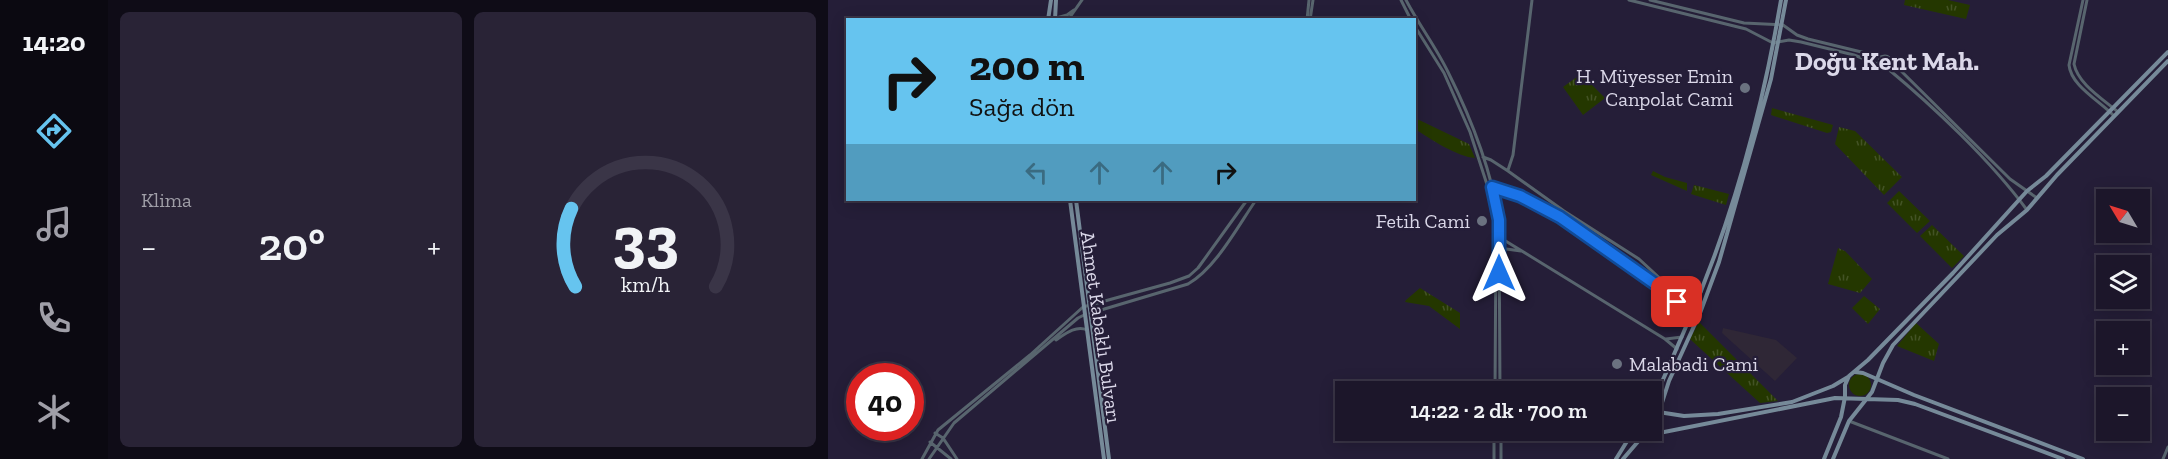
<!DOCTYPE html>
<html lang="tr">
<head>
<meta charset="utf-8">
<style>
  :root { --surface:#1c162a; --page:#292336; --text:#f1f3f6; --muted:#a09fa8; --line:#3a3547; --accent:#66c4ef }
  body { margin:0; font-family:"Zilla Slab",serif; background:var(--page); color:var(--text); height:100vh; display:flex; flex-direction:column; font-size:22px; white-space:nowrap }
  * { box-sizing:border-box; margin:0 }
  p { font-size:20px; color:var(--muted) }
  .icon { flex:none; width:33px; height:33px; fill:none; stroke:currentColor; stroke-width:2; stroke-linecap:round; stroke-linejoin:round }
  .map { position:relative; flex:1; overflow:hidden }
  .drawer { display:flex; flex-direction:column; gap:12px; padding:12px; background:#0f0c17; width:720px }
  .drawer>* { flex:none }
  .hud { position:absolute; left:18px; top:18px; width:570px; height:183px; border-radius:0px; box-shadow:0 3px 15px #0003,0 0 0 2px var(--line); background:#66c4ef; color:#111; overflow:hidden }
  .needle { width:39px; rotate:308deg }
  .fabs { position:absolute; left:1268px; top:189px; display:grid; gap:12px }
  .fabs a { display:grid; place-items:center; width:54px; height:54px; border-radius:0px; background:var(--surface); box-shadow:0 3px 15px #0003,0 0 0 2px var(--line); font-size:30px }
  .speed { position:absolute; left:18px; top:363px; display:flex; gap:12px; font-size:30px; font-weight:700; text-align:center }
  .speed>* { display:grid; place-content:center; width:78px; height:78px; border-radius:50%; background:var(--surface); box-shadow:0 3px 15px #0003,0 0 0 2px var(--line); line-height:1 }
  .speed .limit { border:9px solid #d22; background:#fff; color:#111 }
  .pin { position:absolute; display:grid; place-items:center; width:51px; height:51px; color:#fff; margin:-26px; border-radius:12px; box-shadow:0 3px 9px #0006 }
  .me { position:absolute; width:66px; margin:-33px; rotate:0deg; stroke-linejoin:round; filter:drop-shadow(0 0 4px #0008) }
  .turn { display:flex; align-items:center; gap:21px; height:126px; padding:0 24px; font-size:27px }
  .turn .icon { width:78px; height:78px; stroke-width:2.5 }
  .turn b { display:block; font-size:42px; line-height:51px }
  .lanes { display:flex; align-items:center; height:57px; padding:0 24px; background:#0003; justify-content:center; gap:30px; direction:ltr }
  .lanes .off { opacity:.35 }
  .big { font-size:45px; font-weight:600; line-height:1.1 }
  .drawer .tile { flex:1; display:flex; flex-direction:column; justify-content:center; gap:9px; min-width:0; padding:0 21px; border-radius:9px; background:var(--page) }
  .drawer .dial { align-items:center; gap:0 }
  .dial svg { height:156px; overflow:visible; fill:none; stroke:var(--line); stroke-width:7; stroke-linecap:round; text-anchor:middle }
  .dial text { fill:var(--text); stroke:none }
  .heat { display:flex; justify-content:space-between; align-items:center; font-size:33px; direction:ltr }
  .drawer .tiles { flex:1; display:grid; gap:12px; grid-template-columns:repeat(2,1fr) }
  .trip { position:absolute; left:507px; top:381px; width:327px; height:60px; border-radius:0px; background:var(--surface); box-shadow:0 3px 15px #0003,0 0 0 2px var(--line); font-weight:600; line-height:60px; text-align:center }
  main { display:flex; flex:1; min-height:0 }
  .dock { display:flex; flex-direction:column; width:108px; justify-content:space-around; align-items:center; background:#0b0911; color:var(--muted) }
  .dock .icon { width:42px; height:42px }
  .dock .active { color:var(--accent) }
  .dock b { font-size:27px; color:var(--text) }
  .map>svg:first-child { display:block }
</style>
</head>
<body>
<main>
<nav class="dock">
<b>14:20</b>
<svg class="icon active" aria-label="directions" viewBox="0 0 24 24"><path d="M12 3l9 9-9 9-9-9zM9 14v-3h6M13 9l2 2-2 2"/></svg>
<svg class="icon" aria-label="music" viewBox="0 0 24 24"><path d="M9 18V5l10-2v13"/><circle cx="6" cy="18" r="3"/><circle cx="16" cy="16" r="3"/></svg>
<svg class="icon" aria-label="phone" viewBox="0 0 24 24"><path d="M5 4h4l2 5-3 2q2 4 5 5l2-3 5 2v4C11 20 4 13 5 4z"/></svg>
<svg class="icon" aria-label="climate" viewBox="0 0 24 24"><path d="M12 3v18M4 7l16 10M4 17L20 7"/></svg>
</nav>
<section class="drawer">
<div class="tiles">
<div class="tile"><p>Klima</p>
<div class="heat"><a>−</a><b class="big">20°</b><a>+</a></div>
</div>
<div class="tile dial"><svg viewBox="0 0 100 80">
<path d="M14 69A42 42 0 1 1 86 69"/>
<path d="M14 69A42 42 0 0 1 12 29" stroke="#66c4ef"/>
<text x="50" y="56" font-size="32" font-weight="700">33</text>
<text x="50" y="72" font-size="11">km/h</text>
</svg></div>
</div>
</section>
<div class="map">
<svg width="1340" height="459" viewBox="0 0 1340 459">
  <defs>
    <pattern id="park-tufts" width="24" height="20" patternUnits="userSpaceOnUse" patternTransform="scale(1.5)"><rect width="24" height="20" fill="#243700"/><path d="M3 7l-1-3M5 7V3M7 7l1-3M15 17l-1-3M17 17v-4M19 17l1-3" fill="none" stroke="#435325"/></pattern>
  </defs>
  <rect width="100%" height="100%" fill="#251e38"/>
  <path fill="#2f2736" d="M895,328L948,340L969,358L947,381L894,333Z"/>
  <path fill="#243700" d="M1021 385a11 11 0 1 1 22 0a11 11 0 1 1-22 0Z"/>
  <path fill="url(#park-tufts)" d="M1077,0H1120L1142,5L1138,19L1076,5Z
    M753,74L777,98L755,115L735,87Z
    M944,108L1005,125L1003,132L999,133L943,115Z
    M587,118L641,144L647,158C630,157 602,139 587,129Z
    M1011,127L1027,131L1074,177L1056,195L1007,144Z
    M825,171L837,177L859,183V191L823,175Z
    M866,185L901,194L898,205L863,194Z
    M1071,191L1102,221L1089,233L1059,203Z
    M1104,225L1136,256L1124,268L1092,236Z
    M1010,248L1017,251L1044,279L1032,293L1000,284Z
    M592,288L632,313V329L601,306L577,302L578,300Z
    M1036,296L1052,309L1040,324L1024,308Z
    M871,322L950,401L932,403L864,341L862,339Z
    M1088,323L1111,344L1106,361L1069,346Z"/>
  <g fill="none" stroke-linecap="round" stroke-linejoin="round">
    <path stroke="#58656e" stroke-width="3" d="M573,0L583,20
      M578,0C591,25 608,47 620,72C643,118 663,169 671,220L672,392
      M801,0L918,29L945,43L961,40L973,42L1026,55L1052,65
      M822,0L916,23L955,25L969,35L980,39L1054,57
      M1255,0L1241,65C1243,86 1272,101 1286,116
      M1259,0L1246,64C1250,84 1275,99 1290,112
      M221,20L239,15L246,10
      M240,20L254,0
      M479,20L481,0
      M482,20L485,0
      M586,25L616,73L642,132L664,200L668,239L667,392
      M1051 62a6 6 0 1 1 12 0a6 6 0 1 1-12 0Z
      M1063,61L1182,179L1209,198
      M1059,68C1106,107 1163,161 1199,210
      M655,157L663,160L680,171L736,211L811,259L837,283L873,292
      M680,170L685,155L704,0
      M664,187L692,196L732,217L840,293L863,315
      M671,237L837,339L849,349
      M671,248L693,251
      M263,313L360,284C388,268 410,226 428,200
      M838,339L854,337
      M228,340C237,334 248,325 259,330
      M1021,421L1120,459
      M673,430V459
      M107,433L115,438L129,459
      M102,442L123,459
      M94,459L110,430L202,355L255,307L342,283L361,276L370,268L419,200
      M101,459L126,423L250,318L256,315
      M666,459V430
      M1335,459L1340,447"/>
    <path stroke="#768a99" stroke-width="4" d="M220,20L223,0
      M227,20L228,0
      M242,200L276,459
      M248,200L281,459
      M1027,372L1035,373L1086,395L1255,459
      M824,402C836,380 844,358 854,336C901,231 934,113 953,0
      M824,411L856,416L890,414L964,402L1005,386L1020,377
      M824,425L831,412L841,381L872,313L891,262L943,79L958,0
      M809,430L816,436L1007,398L1070,400L1087,404L1235,459
      M788,459L806,430
      M795,459L820,430
      M996,459L1013,417L1017,397V385L1021,376L1040,360L1125,273L1199,191L1218,176L1340,52
      M1005,459L1021,421L1044,392L1055,363L1065,345L1169,235L1199,210L1229,175L1340,61"/>
  </g>
  <g fill="none" stroke-linecap="round" stroke-linejoin="round">
    <g stroke="#114b97" stroke-width="15">
      <path id="route" d="M671,273V220L664,187L692,196L732,217L840,293L849,302"/>
    </g>
    <use href="#route" stroke="#1a73e8" stroke-width="10"/>
  </g>
  <g fill="#6b7280" stroke="#251e38" stroke-width="2">
    <circle cx="917" cy="88" r="6"/>
    <circle cx="654" cy="221" r="6"/>
    <circle cx="789" cy="364" r="6"/>
  </g>
  <g text-anchor="middle" stroke-width="4.5" stroke-linejoin="round" paint-order="stroke">
    <g font-size="20" fill="#dbd8e9" stroke="#251e38" text-anchor="end">
      <text x="905" y="83">H. Müyesser Emin<tspan x="905" dy="23">Canpolat Cami</tspan></text>
      <text x="642" y="228">Fetih Cami</text>
      <text x="801" y="371" text-anchor="start">Malabadi Cami</text>
    </g>
    <g font-size="20" fill="#dbd8e9" stroke="#251e38">
      <text transform="translate(273 327) rotate(82)" y="7">Ahmet Kabaklı Bulvarı</text>
    </g>
    <g font-size="26" font-weight="bold" fill="#dbd8e9" stroke="#251e38">
      <text x="1059" y="70">Doğu Kent Mah.</text>
    </g>
  </g>
</svg>
<div class="fabs">
<a><svg class="needle" viewBox="-14 -14 28 28"><path d="M0-13l5 13h-10z" fill="#e53935"/><path d="M0 13l5-13h-10z" fill="#a09fa8"/></svg></a>
<a><svg class="icon" aria-label="layers" viewBox="0 0 24 24"><path d="M12 4l9 5-9 5-9-5zM3 14l9 5 9-5"/></svg></a>
<a>+</a>
<a>−</a>
</div>
<div class="speed"><div class="limit">40</div></div>
<div class="pin" style="left:849px;top:302px;background:#d93025"><svg class="icon" aria-label="arrive" viewBox="0 0 24 24"><path d="M6 21V4h12l-3 4 3 4H6"/></svg></div>
<svg class="me" style="left:671px;top:273px" viewBox="-20 -20 40 40"><path d="M0-17L14 15 0 8-14 15z" fill="#1a73e8" stroke="#fff" stroke-width="4"/></svg>
<div class="trip">14:22 · 2 dk · 700 m</div>
<div class="hud">
<div class="turn"><svg class="icon" aria-label="right" viewBox="0 0 24 24"><path d="M7 20v-9h11M14 6l5 5-5 5"/></svg><div><b>200 m</b>Sağa dön</div></div>
<div class="lanes"><svg class="icon off" aria-label="left" viewBox="0 0 24 24"><path d="M17 20v-9H6M10 6l-5 5 5 5"/></svg><svg class="icon off" aria-label="ahead" viewBox="0 0 24 24"><path d="M12 20V5M6 11l6-6 6 6"/></svg><svg class="icon off" aria-label="ahead" viewBox="0 0 24 24"><path d="M12 20V5M6 11l6-6 6 6"/></svg><svg class="icon" aria-label="right" viewBox="0 0 24 24"><path d="M7 20v-9h11M14 6l5 5-5 5"/></svg></div>
</div>
</div>
</main>
</body>
</html>
